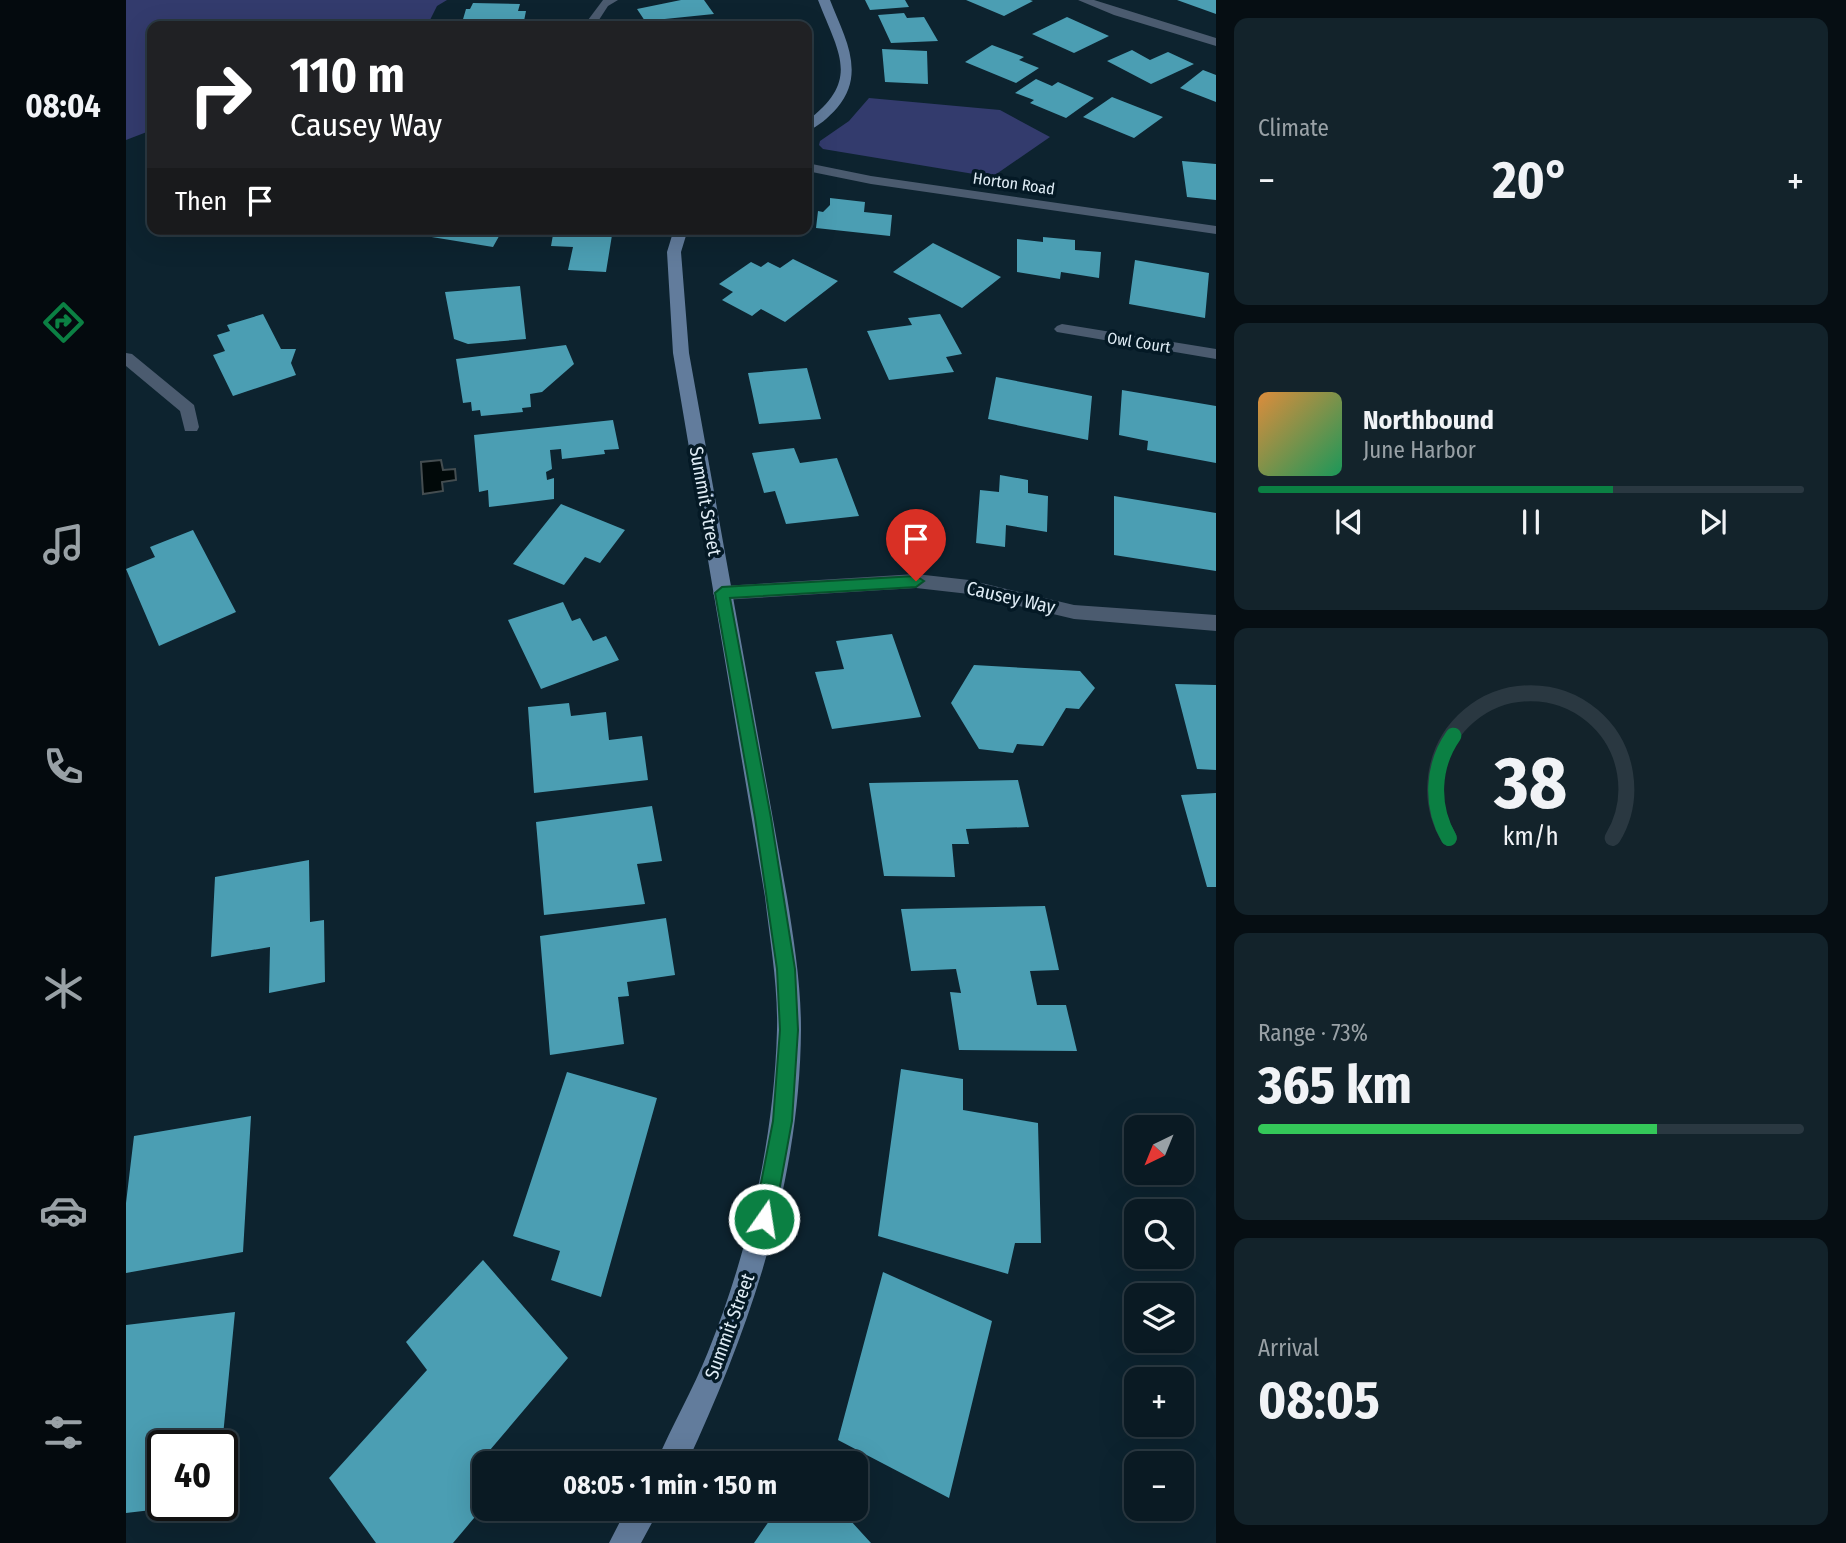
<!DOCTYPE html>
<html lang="en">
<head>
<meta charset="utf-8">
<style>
  :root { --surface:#0a1a23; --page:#13232b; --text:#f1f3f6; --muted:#99a1a6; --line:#2a3841; --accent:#0b8043 }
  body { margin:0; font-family:"Fira Sans Condensed",sans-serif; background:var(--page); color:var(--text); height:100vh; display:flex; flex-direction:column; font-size:26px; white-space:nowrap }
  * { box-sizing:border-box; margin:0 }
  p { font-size:23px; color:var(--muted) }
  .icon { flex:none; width:38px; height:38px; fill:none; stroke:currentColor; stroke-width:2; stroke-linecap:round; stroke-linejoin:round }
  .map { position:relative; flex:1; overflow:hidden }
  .side { display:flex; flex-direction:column; gap:18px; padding:18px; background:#060e13; width:630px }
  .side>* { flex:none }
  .hud { position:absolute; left:21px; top:21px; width:665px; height:214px; border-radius:14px; box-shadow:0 7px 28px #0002,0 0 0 2px var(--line); background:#202124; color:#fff; overflow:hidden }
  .needle { width:46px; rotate:223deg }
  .buttons { position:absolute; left:998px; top:1115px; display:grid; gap:14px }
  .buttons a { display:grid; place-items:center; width:70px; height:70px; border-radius:14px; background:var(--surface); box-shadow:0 7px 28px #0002,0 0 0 2px var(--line); font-size:35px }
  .speed { position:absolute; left:21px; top:1430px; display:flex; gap:14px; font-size:35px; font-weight:700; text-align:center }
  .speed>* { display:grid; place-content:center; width:91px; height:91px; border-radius:50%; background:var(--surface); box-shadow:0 7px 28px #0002,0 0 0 2px var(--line); line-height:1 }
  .speed .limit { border:4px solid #111; border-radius:10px; background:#fff; color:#111 }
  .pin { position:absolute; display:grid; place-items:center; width:60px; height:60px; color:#fff; margin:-72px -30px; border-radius:50% 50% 50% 0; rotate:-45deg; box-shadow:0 0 7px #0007 }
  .pin .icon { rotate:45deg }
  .me { position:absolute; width:77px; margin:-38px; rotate:13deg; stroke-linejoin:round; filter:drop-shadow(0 0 5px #0008) }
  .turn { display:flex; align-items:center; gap:24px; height:147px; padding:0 28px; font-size:32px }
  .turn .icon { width:91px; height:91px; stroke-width:2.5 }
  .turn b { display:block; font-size:49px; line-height:60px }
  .then { display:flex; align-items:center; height:66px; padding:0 28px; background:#0003; gap:14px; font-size:26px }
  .big { font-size:52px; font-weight:700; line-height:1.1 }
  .side .widget { flex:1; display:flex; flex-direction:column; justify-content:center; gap:10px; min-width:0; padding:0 24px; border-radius:14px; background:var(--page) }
  .side .dial { align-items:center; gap:0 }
  .dial svg { height:182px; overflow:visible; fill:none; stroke:var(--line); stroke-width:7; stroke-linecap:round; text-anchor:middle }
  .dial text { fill:var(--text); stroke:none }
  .song { display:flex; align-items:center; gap:21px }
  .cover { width:84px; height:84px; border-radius:10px; background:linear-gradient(135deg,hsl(30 70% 55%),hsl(150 70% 35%)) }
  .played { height:7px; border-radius:4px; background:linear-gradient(90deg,var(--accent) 65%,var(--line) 65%) }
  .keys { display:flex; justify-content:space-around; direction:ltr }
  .heat { display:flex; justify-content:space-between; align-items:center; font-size:38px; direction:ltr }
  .charge { height:10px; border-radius:5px; background:linear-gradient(90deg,#34c759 73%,var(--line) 0) }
  .trip { position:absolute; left:346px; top:1451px; width:396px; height:70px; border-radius:14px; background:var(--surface); box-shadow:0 7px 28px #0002,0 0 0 2px var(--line); font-weight:700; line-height:70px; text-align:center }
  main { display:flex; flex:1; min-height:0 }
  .menu { display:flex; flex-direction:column; width:126px; justify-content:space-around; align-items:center; background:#040a0e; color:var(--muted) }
  .menu .icon { width:49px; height:49px }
  .menu .active { color:var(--accent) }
  .menu b { font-size:32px; color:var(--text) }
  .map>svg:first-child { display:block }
</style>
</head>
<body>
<main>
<nav class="menu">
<b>08:04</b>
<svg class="icon active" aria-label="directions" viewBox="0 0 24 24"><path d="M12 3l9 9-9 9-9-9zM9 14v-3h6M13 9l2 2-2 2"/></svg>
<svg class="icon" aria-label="music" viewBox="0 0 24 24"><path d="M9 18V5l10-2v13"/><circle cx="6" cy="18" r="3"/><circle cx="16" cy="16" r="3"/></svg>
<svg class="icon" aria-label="phone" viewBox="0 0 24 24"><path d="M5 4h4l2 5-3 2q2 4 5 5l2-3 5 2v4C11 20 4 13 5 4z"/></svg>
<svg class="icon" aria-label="climate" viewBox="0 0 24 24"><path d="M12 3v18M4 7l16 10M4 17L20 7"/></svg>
<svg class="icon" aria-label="car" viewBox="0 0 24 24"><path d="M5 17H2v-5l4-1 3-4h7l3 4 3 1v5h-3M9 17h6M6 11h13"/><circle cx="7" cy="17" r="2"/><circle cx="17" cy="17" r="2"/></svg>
<svg class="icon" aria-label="filters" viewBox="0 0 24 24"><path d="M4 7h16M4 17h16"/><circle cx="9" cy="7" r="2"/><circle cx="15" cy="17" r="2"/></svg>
</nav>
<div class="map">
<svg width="1090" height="1543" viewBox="0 0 1090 1543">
  <rect width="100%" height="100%" fill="#0d232f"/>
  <path fill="#333b6d" d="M0,0H321L311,6L301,26H26V130L0,140Z
    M743,98L874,110L924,137L866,177L697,149L693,145L694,141L723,121Z"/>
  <path fill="#010909" stroke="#444d50" stroke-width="2" d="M315,460L317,470L329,469L330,480L316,482L317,491L297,494L295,462Z"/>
  <path fill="#4b9eb3" d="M555,0H578L588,14L519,21L511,9Z
    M739,0H779L783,7L744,10Z
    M840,0H904L907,1L878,16Z
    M1051,0H1090V14Z
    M347,3L394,4L392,11H400L397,26H335L340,9H344Z
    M778,13L781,18L798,17L812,41L765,43L752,15Z
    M941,17L983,36L948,53L906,34Z
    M866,45L898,57L893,60L913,68L890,83L839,62Z
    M756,49L801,51L802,84L759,82Z
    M1006,50L1024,60L1042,52L1068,64L1025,84L981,61Z
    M1077,70L1090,75V102L1054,88Z
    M910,79L926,86L932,82L968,98L940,118L904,103L908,100L889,93Z
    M986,97L1037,117L1008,138L957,117Z
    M1056,161L1090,164V200L1061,197Z
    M704,198L739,202L738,212L766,215L764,236L690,228L692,211L697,212L704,205Z
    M276,229H377L367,247L275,232Z
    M428,229H487L480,272L442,270L447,247L425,246Z
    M917,237L949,240V250L975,252L973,278L935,272L934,279L891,272V239L917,242Z
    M807,243L875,277L836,308L767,272Z
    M667,259L712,281L659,322L635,309L626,316L596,300L607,292L593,284L625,262L635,267L642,262L654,268Z
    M1009,260L1083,273L1079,318L1003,304Z
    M394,286L400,339L342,344L328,339L319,292Z
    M137,314L155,349H170L165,363L170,375L107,396L87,355L99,351L91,335L104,331L101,325Z
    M814,314L836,354L820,357L828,372L763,380L741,331L786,325L782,318Z
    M440,345L448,364L416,392L404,394L405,407L396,408L397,412L355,416L354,410L346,411L345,402L337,403L330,359Z
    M681,368L695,419L633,424L622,373Z
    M870,377L966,396L962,440L862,419Z
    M996,390L1090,406V463L1021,450L1022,441L993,435Z
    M487,420L493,449L478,450L479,454L436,459L435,449L424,450L426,469L420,472L421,480L428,478V499L363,507L362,490L353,492L348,435Z
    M668,448L674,463L711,458L733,516L660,524L649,491L638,493L626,453Z
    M874,475L902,480V493L922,496L921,532L880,525L879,547L850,543L854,490L873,492Z
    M988,496L1090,513V571L988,555Z
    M435,504L499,530L474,563L459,557L438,585L387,564Z
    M67,530L110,612L33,646L0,569L29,557L24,547Z
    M437,602L446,621L454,618L467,641L480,636L493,660L415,689L382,620Z
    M766,634L795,717L706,729L689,672L718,669L710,641Z
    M848,665L954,671L969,688L953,709L940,708L917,746L891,744L887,753L853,749L825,703Z
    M1049,684L1090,685V770L1071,769Z
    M443,703L445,716L480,712L483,740L516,736L522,780L408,793L402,707Z
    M892,780L903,827L840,829L843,844H826L829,877L758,876L743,783Z
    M1090,793V887H1081L1055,795Z
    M526,806L536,861L511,864L519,904L418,915L410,822Z
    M183,860L184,922L198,920L199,982L143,993L144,947L85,957L89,877Z
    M919,906L933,970L904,971L911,1005H940L951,1051L833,1050L824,992L835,993L830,969L785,971L775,909Z
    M540,918L549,975L501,982L503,996L492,997L498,1044L424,1055L414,936Z
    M775,1069L837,1079V1110L912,1123L915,1243H889L882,1274L752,1236Z
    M441,1072L531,1098L475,1297L425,1280L434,1251L387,1236Z
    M125,1116L117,1252L0,1273V1203L8,1136Z
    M357,1260L442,1358L364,1450L375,1463H359V1505L327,1543H250L203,1478L301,1370L280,1342Z
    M757,1272L866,1321L823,1498L712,1440Z
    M109,1312L96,1446H37V1505L51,1507L0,1513V1325Z
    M652,1508H713L745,1543H628Z"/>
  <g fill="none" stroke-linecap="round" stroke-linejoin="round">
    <path fill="#4b5b6f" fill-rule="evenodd" d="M477,0H492L482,6L469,26H461L459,24Z
      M952,0H968L1090,38V46L988,15Z
      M681,163L745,176L1090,226V234L745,184L681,171Z
      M936,324L1090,349V359L931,332L928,329L931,326Z
      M0,353L6,354L68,405L73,427L71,431H59L54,411L0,366Z
      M790,574L843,580L948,605L1090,615V631L948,619L843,594L790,588L596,600L589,598L587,593L589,588L596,586Z"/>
    <path fill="#627c9c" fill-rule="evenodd" d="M692,0H704C718,36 741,73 711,108C703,117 692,127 681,131V121C735,80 713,54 692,0Z
      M548,229H562L555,252L563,353L661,897C668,941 675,985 675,1029C674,1182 625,1326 561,1463H530C546,1425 567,1390 582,1352C623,1250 648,1139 651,1030C652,985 644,941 639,897L547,353L541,252Z
      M501,1508H534L515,1543H483Z"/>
  </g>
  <path fill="#0b8043" stroke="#07532c" stroke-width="2" d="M790,576L798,581L790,587L604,598L645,818L669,969L672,1030L666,1121L648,1219L645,1226L638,1229L631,1226L628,1219L647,1121L654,1030L651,969L629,818L589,593L596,587Z"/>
  <g text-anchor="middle" stroke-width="7" stroke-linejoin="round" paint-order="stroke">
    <g font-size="16" fill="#dfecf5" stroke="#041925">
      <text transform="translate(888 183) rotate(8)" y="6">Horton Road</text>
      <text transform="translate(1013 342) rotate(9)" y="6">Owl Court</text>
    </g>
    <g font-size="19" fill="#dfecf5" stroke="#041925">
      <text transform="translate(580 501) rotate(80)" y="7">Summit Street</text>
      <text transform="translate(885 597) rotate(13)" y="7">Causey Way</text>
      <text transform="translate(603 1326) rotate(-70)" y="7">Summit Street</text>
    </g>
  </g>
</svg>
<div class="buttons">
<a><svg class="needle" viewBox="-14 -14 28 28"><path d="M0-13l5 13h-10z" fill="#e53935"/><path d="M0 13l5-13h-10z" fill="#99a1a6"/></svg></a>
<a><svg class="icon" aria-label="search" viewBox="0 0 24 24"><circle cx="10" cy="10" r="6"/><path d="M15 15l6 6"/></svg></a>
<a><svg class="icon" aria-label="layers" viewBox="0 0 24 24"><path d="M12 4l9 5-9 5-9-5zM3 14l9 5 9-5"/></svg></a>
<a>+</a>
<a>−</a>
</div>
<div class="speed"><div class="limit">40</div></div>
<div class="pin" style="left:790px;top:581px;background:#d93025"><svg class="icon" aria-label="arrive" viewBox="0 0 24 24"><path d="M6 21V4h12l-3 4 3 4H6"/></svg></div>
<svg class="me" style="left:638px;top:1219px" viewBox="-20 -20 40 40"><circle r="17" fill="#0b8043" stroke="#fff" stroke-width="3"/><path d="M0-11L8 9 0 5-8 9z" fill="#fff"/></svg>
<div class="trip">08:05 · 1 min · 150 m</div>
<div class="hud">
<div class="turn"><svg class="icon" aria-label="right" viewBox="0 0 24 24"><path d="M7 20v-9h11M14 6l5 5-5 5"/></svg><div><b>110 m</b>Causey Way</div></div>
<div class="then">Then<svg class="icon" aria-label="arrive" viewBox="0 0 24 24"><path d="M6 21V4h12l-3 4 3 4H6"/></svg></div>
</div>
</div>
<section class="side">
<div class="widget"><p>Climate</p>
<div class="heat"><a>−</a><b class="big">20°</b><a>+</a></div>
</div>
<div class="widget">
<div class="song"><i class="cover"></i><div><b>Northbound</b><p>June Harbor</p></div></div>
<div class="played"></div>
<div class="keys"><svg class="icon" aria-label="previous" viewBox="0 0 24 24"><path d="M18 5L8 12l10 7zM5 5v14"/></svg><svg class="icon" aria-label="pause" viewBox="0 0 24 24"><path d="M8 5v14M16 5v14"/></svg><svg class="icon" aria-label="next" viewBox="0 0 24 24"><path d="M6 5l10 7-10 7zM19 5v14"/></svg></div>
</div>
<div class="widget dial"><svg viewBox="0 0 100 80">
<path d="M14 69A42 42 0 1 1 86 69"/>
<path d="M14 69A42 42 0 0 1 16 24" stroke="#0b8043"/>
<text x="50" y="56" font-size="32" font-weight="700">38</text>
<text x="50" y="72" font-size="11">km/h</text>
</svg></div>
<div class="widget"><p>Range · 73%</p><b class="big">365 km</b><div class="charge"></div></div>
<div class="widget"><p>Arrival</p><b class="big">08:05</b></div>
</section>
</main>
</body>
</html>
